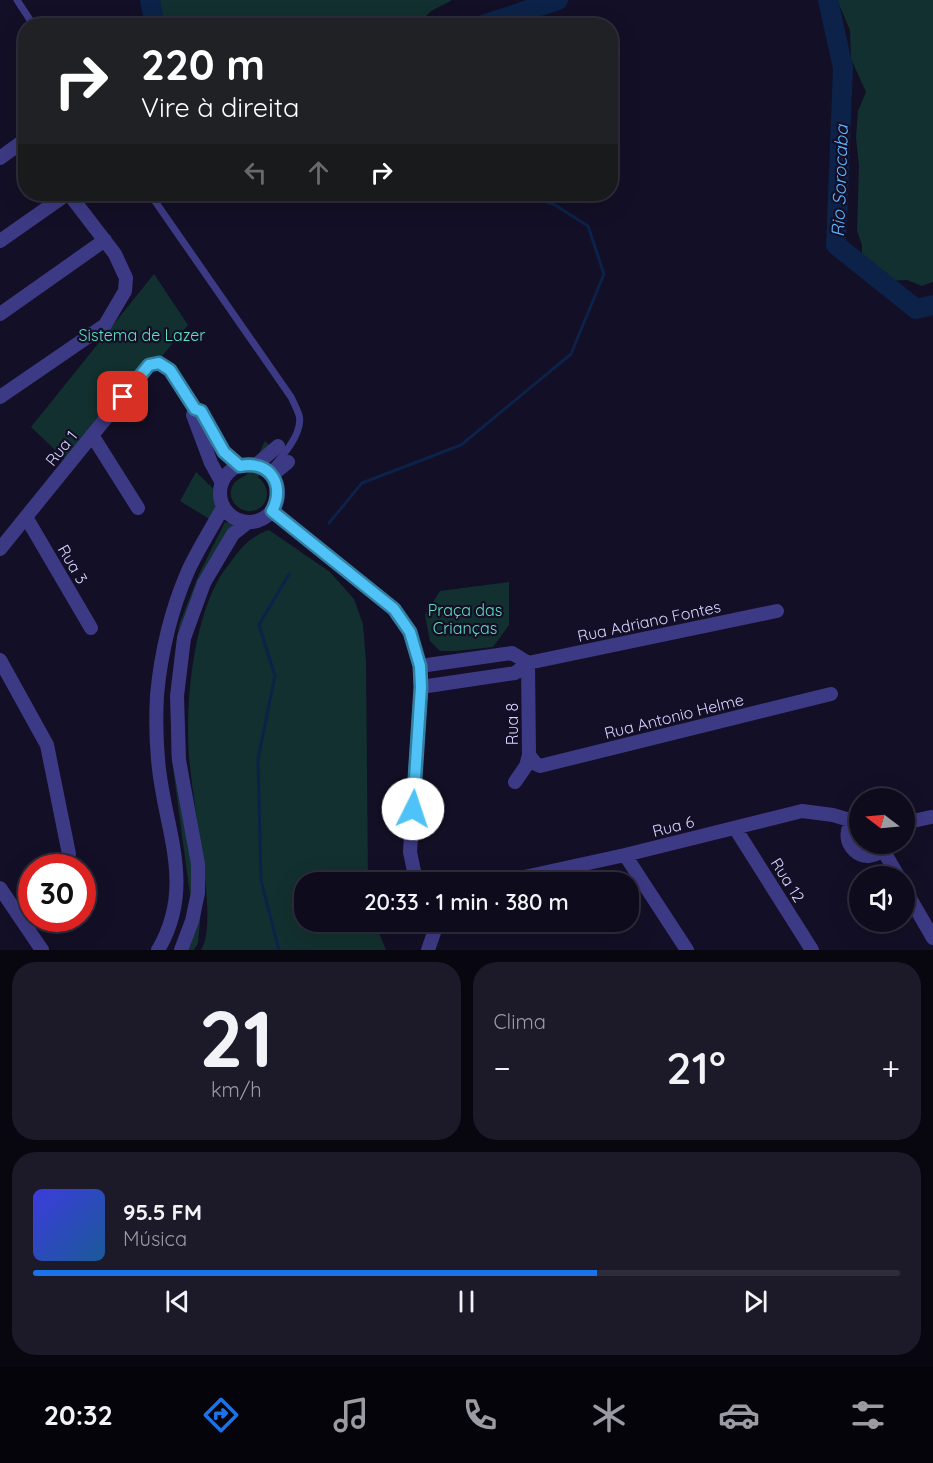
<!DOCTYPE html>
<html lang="pt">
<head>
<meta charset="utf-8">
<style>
  :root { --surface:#0e0b1c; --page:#1c1929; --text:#f1f3f6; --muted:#9b9ba3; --line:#2e2b3b; --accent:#1a73e8 }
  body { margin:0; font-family:Quicksand,sans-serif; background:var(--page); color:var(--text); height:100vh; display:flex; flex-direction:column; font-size:22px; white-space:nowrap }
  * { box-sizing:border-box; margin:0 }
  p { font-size:20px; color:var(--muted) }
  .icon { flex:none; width:33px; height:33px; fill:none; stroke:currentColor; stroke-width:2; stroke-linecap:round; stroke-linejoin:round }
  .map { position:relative; height:950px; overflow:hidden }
  .sheet { display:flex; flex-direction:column; gap:12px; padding:12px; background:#08060f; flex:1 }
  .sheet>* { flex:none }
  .guide { position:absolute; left:18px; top:18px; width:600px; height:183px; border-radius:24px; box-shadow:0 6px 24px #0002,0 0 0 2px var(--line); background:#202124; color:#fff; overflow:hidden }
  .needle { width:39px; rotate:286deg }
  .buttons { position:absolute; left:849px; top:788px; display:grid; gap:12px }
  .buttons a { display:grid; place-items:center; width:66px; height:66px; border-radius:50%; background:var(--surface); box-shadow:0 6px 24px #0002,0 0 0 2px var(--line); font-size:30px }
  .speed { position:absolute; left:18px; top:854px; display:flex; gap:12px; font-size:30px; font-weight:700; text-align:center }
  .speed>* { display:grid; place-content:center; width:78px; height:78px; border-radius:50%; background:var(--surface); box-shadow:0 6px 24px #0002,0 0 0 2px var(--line); line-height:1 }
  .speed .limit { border:9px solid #d22; background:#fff; color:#111 }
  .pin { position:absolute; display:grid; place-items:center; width:51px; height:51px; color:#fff; margin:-26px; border-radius:12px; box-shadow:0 3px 9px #0006 }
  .me { position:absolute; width:66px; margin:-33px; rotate:4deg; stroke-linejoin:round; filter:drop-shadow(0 0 4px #0008) }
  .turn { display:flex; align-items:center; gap:21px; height:126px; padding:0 24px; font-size:27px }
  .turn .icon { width:78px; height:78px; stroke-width:2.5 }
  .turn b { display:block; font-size:42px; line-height:51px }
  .lanes { display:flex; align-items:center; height:57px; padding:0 24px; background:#0003; justify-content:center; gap:30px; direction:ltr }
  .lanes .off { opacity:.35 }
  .big { font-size:45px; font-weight:600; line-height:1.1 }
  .sheet .card { flex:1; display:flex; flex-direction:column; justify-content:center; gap:9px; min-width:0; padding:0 21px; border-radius:24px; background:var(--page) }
  .sheet .dial { align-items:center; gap:0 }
  .dial b { font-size:78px; line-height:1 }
  .song { display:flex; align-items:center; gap:18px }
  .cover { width:72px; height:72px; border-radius:9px; background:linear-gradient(135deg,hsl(240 70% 55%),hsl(210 70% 35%)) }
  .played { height:6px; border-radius:3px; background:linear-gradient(90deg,var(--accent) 65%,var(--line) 65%) }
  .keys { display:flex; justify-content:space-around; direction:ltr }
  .heat { display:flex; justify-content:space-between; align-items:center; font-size:33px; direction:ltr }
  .sheet .tiles { flex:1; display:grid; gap:12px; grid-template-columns:1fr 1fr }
  .card:last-child { grid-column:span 2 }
  .trip { position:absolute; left:294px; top:872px; width:345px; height:60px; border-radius:24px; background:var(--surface); box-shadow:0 6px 24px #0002,0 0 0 2px var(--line); font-weight:600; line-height:60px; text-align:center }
  .tab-bar { display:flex; height:96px; justify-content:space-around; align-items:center; background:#06040b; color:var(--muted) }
  .tab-bar .icon { width:42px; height:42px }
  .tab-bar .selected { color:var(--accent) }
  .tab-bar b { font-size:27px; color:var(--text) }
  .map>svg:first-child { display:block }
</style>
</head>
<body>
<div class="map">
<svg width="933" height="950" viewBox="0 0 933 950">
  <rect width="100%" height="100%" fill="#130f26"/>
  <path fill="#12302f" d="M149,0H452C438,9 428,8 421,25L165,26Z
    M837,0H933V282L922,286L907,280L889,281L882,278L862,260V245L857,231L859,166L856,138L858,111L866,92L851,59L850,30Z
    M154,274L188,325L71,465L31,427Z
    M265,441L273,449L258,477C266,484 271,495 263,505C251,519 228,507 231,490C233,480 241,479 247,474C253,468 261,449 265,441Z
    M196,472L219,494L215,509L216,523L180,501Z
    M225,522L237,525L209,581L192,628L184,690L183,757L202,899L198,943L194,950H180L185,941L190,895L171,753V688L179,625L199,574Z
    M269,530L330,572L354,599L363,624L366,661L368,882H304V921H374L386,950H201C213,931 205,878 202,856C198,823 192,790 189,757C185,703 193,612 226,568C240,550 246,538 269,530Z
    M509,582V625L493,647L456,651H440L430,641L425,615L440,591Z"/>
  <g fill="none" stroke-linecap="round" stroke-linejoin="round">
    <path stroke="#0c2248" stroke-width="3" d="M329,523L362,483L461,445L571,354L604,274L588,226L555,205L527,194
      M279,950L261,880L258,759L275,676L259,625L289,574"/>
    <path stroke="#0c2248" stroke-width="20" d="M150,0L155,26
      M828,0L843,68L836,245L916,309L933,305
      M480,26L558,0"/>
    <path stroke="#3d3a85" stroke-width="7" d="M17,0L34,26
      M150,194L291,397C294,403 297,409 299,415C304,433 281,458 270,470"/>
    <path stroke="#3d3a85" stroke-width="14" d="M0,158L26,139
      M0,241L67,194
      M0,314L105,240
      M0,397L105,325L125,291L126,278L115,254L69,194
      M195,409L193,415L211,463L222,483
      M92,435L138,508
      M220 493a29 29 0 1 1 58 0a29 29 0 1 1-58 0Z
      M256,465L278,446
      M272,475L288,462
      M272,511L394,609L410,632L420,666L421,687L410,852L415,876L421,882
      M26,517L91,628
      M0,549L149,365L159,363L170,370L195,409L201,411L224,452L240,466
      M0,660L47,745L69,854
      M420,666L512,653L528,663
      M421,687L515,673L528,663L777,611
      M529,755L536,764L540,766L831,694
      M515,782L526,766L529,755L528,663
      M858,817C829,838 867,876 887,843
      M904,823L931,817
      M735,828L812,950
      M883,850L898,876
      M625,855L687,950
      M502,882L625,855L802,811L833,815L853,821
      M0,888L42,950
      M904,888L933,938
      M158,950C197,884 163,827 158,759C156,738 156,715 157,695C161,653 171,610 188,571C198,549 212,528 223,507
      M181,950L192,921L198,893V864L179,760L177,696L184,638L204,583L233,534L247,523
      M428,950L438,921"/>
  </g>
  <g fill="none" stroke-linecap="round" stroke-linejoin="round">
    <g stroke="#337fa1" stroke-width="15">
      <path id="route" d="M123,397L149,365L159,363L170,370L195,409L201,411L224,452L240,466C270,460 286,485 272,511L394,609L410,632L420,666L421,687L413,809"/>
    </g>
    <use href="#route" stroke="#4fc3f7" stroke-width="10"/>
  </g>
  <g text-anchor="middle" stroke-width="4.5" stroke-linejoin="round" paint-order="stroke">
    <g font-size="16" fill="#5fe0c0" stroke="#130f26">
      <text x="142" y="341">Sistema de Lazer</text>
      <text x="465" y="616">Praça das<tspan x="465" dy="18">Crianças</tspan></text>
    </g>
    <g font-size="16" fill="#d9d4ff" stroke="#130f26">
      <text transform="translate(61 448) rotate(-51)" y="6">Rua 1</text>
      <text transform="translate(73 564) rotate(60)" y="6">Rua 3</text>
      <text transform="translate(649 621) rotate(-12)" y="6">Rua Adriano Fontes</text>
      <text transform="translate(674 716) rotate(-14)" y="6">Rua Antonio Helme</text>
      <text transform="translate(512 724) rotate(-90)" y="6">Rua 8</text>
      <text transform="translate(673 826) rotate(-14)" y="6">Rua 6</text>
      <text transform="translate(788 880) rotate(58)" y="6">Rua 12</text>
    </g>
    <g font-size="18" font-style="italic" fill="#62b6ff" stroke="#130f26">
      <text transform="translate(840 181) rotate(-88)" y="6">Rio Sorocaba</text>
    </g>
  </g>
</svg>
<div class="buttons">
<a><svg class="needle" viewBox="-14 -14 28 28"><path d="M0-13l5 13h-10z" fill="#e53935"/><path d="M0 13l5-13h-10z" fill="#9b9ba3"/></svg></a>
<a><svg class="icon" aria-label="sound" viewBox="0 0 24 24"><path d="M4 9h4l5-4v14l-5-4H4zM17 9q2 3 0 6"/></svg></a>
</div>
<div class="speed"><div class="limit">30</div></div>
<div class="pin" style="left:123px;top:397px;background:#d93025"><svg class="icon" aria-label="arrive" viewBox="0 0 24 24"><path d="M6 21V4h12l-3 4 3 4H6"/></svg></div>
<svg class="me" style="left:413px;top:809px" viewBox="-20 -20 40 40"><circle r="19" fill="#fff"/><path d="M0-13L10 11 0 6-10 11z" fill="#4fc3f7"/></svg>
<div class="trip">20:33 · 1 min · 380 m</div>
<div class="guide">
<div class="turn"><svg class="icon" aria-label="right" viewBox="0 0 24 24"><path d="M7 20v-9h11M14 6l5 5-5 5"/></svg><div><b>220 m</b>Vire à direita</div></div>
<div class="lanes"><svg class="icon off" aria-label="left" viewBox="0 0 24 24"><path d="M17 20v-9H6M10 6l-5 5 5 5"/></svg><svg class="icon off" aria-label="ahead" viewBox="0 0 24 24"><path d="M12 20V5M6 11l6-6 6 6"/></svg><svg class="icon" aria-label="right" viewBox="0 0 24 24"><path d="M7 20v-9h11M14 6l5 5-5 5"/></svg></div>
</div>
</div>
<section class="sheet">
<div class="tiles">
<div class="card dial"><b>21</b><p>km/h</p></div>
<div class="card"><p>Clima</p>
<div class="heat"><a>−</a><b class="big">21°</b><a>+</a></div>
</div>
<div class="card">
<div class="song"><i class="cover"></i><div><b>95.5 FM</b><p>Música</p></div></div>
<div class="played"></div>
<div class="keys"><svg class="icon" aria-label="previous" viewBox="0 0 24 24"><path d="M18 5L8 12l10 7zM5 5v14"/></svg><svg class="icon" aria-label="pause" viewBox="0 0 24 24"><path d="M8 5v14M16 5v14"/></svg><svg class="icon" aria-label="next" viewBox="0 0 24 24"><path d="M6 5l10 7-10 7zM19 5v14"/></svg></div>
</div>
</div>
</section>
<nav class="tab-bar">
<b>20:32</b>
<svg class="icon selected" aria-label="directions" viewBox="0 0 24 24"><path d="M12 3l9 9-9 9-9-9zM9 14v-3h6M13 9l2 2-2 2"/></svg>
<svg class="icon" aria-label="music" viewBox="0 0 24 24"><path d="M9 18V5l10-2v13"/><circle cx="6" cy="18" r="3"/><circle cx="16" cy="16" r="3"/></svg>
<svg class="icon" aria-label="phone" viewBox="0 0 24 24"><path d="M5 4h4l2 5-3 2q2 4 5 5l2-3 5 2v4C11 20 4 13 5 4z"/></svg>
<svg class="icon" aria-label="climate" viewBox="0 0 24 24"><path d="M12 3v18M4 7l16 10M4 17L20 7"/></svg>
<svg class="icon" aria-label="car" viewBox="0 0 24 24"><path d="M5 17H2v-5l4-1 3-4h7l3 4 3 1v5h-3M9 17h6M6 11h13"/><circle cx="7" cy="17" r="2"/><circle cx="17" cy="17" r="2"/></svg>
<svg class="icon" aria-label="filters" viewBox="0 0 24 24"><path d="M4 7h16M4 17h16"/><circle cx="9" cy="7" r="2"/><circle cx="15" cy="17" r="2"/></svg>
</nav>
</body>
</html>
